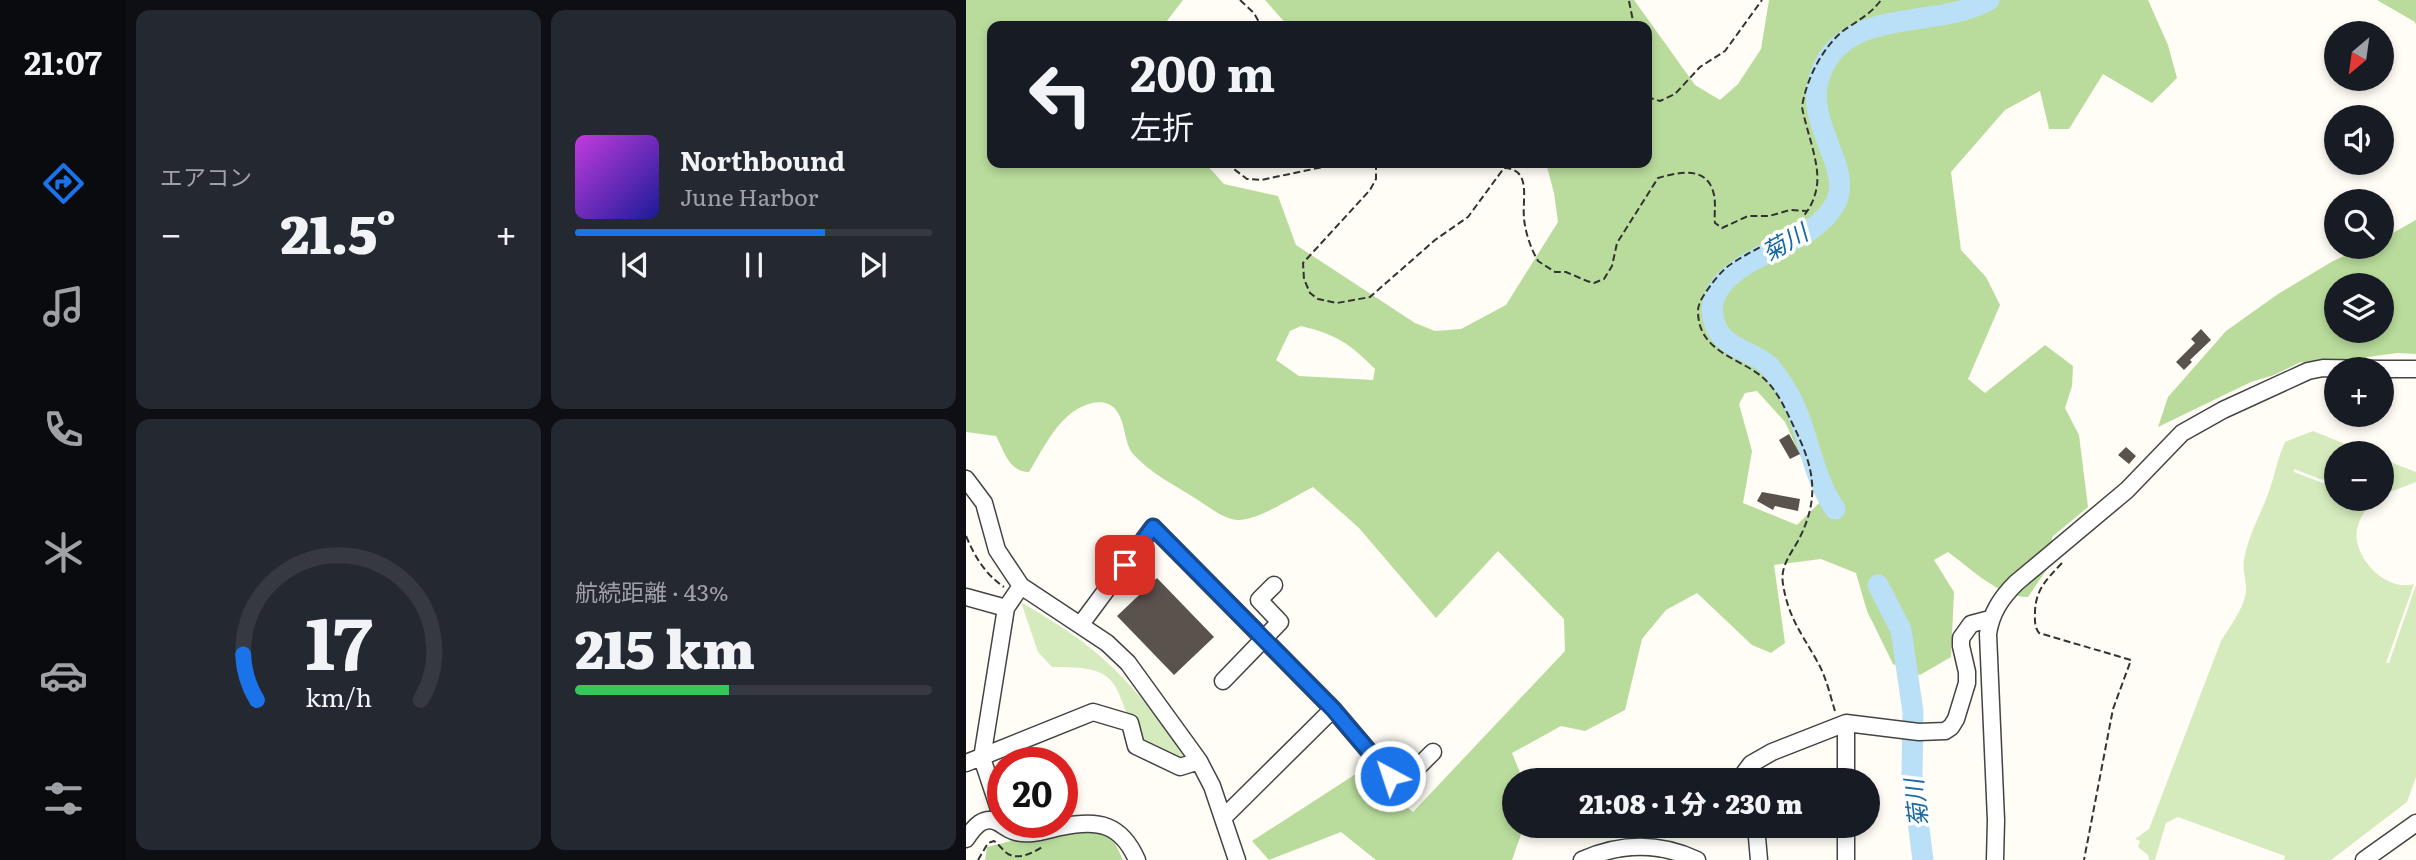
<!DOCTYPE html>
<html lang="ja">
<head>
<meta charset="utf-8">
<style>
  :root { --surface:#171b24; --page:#242831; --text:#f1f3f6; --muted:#9ea1a6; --line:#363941; --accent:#1a73e8 }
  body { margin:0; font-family:Literata,"Noto Sans JP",serif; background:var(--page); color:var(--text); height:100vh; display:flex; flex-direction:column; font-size:26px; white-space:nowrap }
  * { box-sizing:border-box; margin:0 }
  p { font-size:23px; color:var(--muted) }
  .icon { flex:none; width:38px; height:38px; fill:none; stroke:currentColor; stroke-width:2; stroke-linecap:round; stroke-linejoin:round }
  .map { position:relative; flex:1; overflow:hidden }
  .side { display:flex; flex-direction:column; gap:10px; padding:10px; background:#0d0f14; width:840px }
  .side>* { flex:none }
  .top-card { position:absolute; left:21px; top:21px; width:665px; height:147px; border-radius:14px; box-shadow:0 4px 10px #0003; background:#171b24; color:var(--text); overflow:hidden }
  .needle { width:46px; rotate:209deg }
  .buttons { position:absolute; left:1358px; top:21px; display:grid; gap:14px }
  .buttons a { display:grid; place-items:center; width:70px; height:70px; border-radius:50%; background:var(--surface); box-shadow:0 4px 10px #0003; font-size:35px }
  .speed { position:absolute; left:21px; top:747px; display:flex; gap:14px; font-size:35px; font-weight:700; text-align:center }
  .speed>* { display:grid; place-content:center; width:91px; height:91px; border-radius:50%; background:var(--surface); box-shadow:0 4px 10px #0003; line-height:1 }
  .speed .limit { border:10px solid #d22; background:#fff; color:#111 }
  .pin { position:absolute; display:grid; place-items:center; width:60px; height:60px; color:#fff; margin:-30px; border-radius:14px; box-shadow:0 4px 10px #0006 }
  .me { position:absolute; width:77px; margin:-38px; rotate:320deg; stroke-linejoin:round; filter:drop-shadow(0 0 5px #0008) }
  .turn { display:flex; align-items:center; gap:24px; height:147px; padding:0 28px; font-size:32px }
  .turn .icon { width:91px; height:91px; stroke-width:2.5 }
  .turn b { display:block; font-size:49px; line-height:60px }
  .big { font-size:52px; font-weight:800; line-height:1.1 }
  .side .card { flex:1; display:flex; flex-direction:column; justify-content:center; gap:10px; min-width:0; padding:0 24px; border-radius:14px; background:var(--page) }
  .side .dial { align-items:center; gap:0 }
  .dial svg { height:182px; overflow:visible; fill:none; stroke:var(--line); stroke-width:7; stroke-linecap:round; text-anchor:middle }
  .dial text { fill:var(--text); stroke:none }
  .song { display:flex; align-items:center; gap:21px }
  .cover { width:84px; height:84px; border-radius:10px; background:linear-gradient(135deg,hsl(290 70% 55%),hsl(240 70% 35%)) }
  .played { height:7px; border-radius:4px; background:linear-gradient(90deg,var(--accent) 70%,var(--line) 70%) }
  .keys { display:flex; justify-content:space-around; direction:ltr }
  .heat { display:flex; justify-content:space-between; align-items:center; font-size:38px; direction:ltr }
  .charge { height:10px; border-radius:5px; background:linear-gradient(90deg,#34c759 43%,var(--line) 0) }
  .side .tiles { flex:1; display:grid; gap:10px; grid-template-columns:repeat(2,1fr) }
  .trip { position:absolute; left:536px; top:768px; width:378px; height:70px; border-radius:35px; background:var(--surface); box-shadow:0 4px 10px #0003; font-weight:800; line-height:70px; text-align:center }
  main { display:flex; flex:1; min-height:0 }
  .menu { display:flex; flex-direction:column; width:126px; justify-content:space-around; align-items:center; background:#090b0e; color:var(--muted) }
  .menu .icon { width:49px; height:49px }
  .menu .current { color:var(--accent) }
  .menu b { font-size:32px; color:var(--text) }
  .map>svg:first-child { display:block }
</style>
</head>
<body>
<main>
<nav class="menu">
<b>21:07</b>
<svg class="icon current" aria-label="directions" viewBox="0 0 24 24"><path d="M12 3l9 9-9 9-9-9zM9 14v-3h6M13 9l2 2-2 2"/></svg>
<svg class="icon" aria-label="music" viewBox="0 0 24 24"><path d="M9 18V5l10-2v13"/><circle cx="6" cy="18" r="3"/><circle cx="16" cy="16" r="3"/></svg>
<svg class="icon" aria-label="phone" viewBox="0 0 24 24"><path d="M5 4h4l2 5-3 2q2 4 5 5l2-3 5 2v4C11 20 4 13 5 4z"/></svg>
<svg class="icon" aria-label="climate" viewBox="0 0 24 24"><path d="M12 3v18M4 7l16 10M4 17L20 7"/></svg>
<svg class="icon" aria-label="car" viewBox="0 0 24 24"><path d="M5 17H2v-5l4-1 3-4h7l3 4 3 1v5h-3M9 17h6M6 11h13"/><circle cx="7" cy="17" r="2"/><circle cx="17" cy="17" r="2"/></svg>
<svg class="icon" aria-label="filters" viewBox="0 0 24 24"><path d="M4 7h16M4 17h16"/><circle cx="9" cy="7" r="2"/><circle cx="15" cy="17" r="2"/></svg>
</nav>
<section class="side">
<div class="tiles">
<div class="card"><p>エアコン</p>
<div class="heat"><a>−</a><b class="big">21.5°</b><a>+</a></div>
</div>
<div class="card">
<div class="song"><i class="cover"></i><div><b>Northbound</b><p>June Harbor</p></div></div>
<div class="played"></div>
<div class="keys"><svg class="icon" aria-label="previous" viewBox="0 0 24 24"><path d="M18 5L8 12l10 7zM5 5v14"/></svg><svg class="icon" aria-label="pause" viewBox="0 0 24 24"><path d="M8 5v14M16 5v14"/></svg><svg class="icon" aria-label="next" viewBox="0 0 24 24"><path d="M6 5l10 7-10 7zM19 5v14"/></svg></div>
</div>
<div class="card dial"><svg viewBox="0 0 100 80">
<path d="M14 69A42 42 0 1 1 86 69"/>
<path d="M14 69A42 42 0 0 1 8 49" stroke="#1a73e8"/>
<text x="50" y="56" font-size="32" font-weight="700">17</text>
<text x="50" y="72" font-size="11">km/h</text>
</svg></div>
<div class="card"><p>航続距離 · 43%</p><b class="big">215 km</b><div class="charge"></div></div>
</div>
</section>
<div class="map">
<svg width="1450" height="860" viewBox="0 0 1450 860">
  <rect width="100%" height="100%" fill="#fffdf5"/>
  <path fill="#d5ebbd" d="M1347,431L1402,453H1370V485L1328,469V472L1370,488V499H1399L1406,501C1397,512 1388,527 1391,542C1396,565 1422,591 1448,584L1420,663H1423L1450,585V777L1441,802L1365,860H1318L1319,856L1212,817L1200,823L1189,860H1183L1182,855L1172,847L1174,841L1169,839L1183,829L1255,641C1264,626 1277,610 1280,592C1281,582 1276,570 1278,560C1282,536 1294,516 1302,494C1309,476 1311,459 1319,442Z
    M1416,459L1450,472V482L1416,495Z
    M55,602C75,614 95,626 114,640C159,673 197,721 225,769L170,739C147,681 155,666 86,667L72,652Z"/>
  <path fill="#b9dc9c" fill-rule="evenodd" d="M0,0H217L197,26H26V163H239L258,184L312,196L330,245L449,323L469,331L495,329L540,305L592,222L588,193L580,163H681V26H322L299,0H668L729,85L754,100L772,84L795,49L803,0H1182L1202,45L1211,78L1186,103L1137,74L1103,129H1083L1074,91L1039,110L985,172L995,250L1020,277L1034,305L1002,379L1019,393L1079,345L1107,366L1106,386L1099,408L1113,435L1122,507L1086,537L1085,563L1062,597C1033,597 1004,568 982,552L968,560L988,592L985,657L954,675L927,664L901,611L890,573L855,559L808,565L819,643L805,653L786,645L731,593L700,610L676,639L659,710L619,731L595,726L546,753L557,780H548V826H558L546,860H410L375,832L303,860L286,841L396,770L447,812L599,651L598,619L532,551L470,618L393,528L347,487C327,497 296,518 274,520C260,521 243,507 232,500C210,486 184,473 167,454C158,443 160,423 150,410C138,395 115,405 103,415C86,429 74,454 63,472C43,472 38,451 30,436L0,432ZM335,326C371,335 383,343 409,369L407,380L333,376L310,360L324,331ZM791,391L819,422L855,501L831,525L777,503L786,451L773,404L779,393Z
    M1411,0H1450V25L1449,22Z
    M1450,220V354L1431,353L1365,362H1335L1308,375L1285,382L1192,427L1202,397L1260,331L1312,294L1367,261L1399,247H1416V239ZM1370,285H1416V331H1370Z
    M137,818L157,860H19L21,847Z"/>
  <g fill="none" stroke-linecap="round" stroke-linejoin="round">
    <path stroke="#b9e0f7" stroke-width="21" d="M869,509C842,470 842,417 813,379C810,375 807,370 803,366C785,349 755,349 748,321C742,300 753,284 769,272C800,247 849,240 869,204C888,170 841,126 852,82C871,4 969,31 1023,0
      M912,585L935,630L947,712L946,775L957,860"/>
  </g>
  <path fill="#5a524d" d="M1235,329L1245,340L1224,360L1226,362L1218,370L1210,362L1229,343L1225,339Z
    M823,434L834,454L824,459L813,440Z
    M1160,447L1170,456L1163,464L1152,455Z
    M796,492L834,499L832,511L809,506L807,510L791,501Z
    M191,578L248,637L208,675L151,616Z"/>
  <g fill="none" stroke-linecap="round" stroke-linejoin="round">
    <g stroke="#444" stroke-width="19">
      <path id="minor" d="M1416,369H1450
        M0,479L18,503L31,550L55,586L141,643L162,663L233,761L246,786L271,860
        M0,597L40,608
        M115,624L187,527L367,709L424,776L442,777L467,752
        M257,681L314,622L293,600L308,585
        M880,723V780
        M0,763L127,712L164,723L170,746L214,767L233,761
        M777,780L779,772L785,764L806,752L880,723L953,732L979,731L985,727L990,719L1001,683V672L995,646V638L1005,624L1024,619
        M257,818L367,709
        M33,823C38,826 43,830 47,831C63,837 80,830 95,827C133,819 155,824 171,860
        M790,826L793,860
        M880,826V860
        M0,839C8,827 18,814 33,823L34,812L16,758L40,608L55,586
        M616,860C654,843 693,842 731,860
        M1029,860L1030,820L1022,634C1025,613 1035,598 1050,583L1161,490L1216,433L1257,410L1342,371L1357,368L1415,369
        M1398,860L1450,823"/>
    </g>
    <path stroke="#333" stroke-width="2" stroke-dasharray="7 3.5" stroke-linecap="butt" d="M274,0L288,13L295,26
      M663,1L668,26
      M681,97L694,101L709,94L734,67L759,51L796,0
      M260,163L281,179L295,180L376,163
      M410,163V179L404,190L337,263L338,279L344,293L352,299L371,303L404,297L469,240L502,217L538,168C566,169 556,199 558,218C559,232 565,249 572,261L589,272H600L621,281L628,283L638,279L646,266L651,243L692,178C713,172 742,165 748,195C750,204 748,214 749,223L756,228L782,216H803L824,210L841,211
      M433,163C448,167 459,169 473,163
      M532,163L537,167
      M0,536C9,557 19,574 38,587
      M1096,563C1081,579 1070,589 1069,611C1069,620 1068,626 1073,633L1165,660L1147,709L1118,860
      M869,711C864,695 860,676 851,661C836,634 822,617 817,584C814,567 824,555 832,541C855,497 848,467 827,425C819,408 810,388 795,376C771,357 732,351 732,311C732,304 736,298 740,292C746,283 753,274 761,267C793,243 845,232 851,185C854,163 840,130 836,107C840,80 856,48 877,31C891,21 905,14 915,0
      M12,860L22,843L28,841C34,845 37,851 42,854C53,860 67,853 76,847"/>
    <use href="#minor" stroke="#fff" stroke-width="16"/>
  </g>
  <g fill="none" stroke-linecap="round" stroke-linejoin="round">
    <g stroke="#114b97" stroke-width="18">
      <path id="route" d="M159,565L187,527L367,709L424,776"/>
    </g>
    <use href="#route" stroke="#1a73e8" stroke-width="12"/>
  </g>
  <g text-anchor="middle" stroke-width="7" stroke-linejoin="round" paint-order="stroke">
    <g font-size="24" font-style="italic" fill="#1768a6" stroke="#fff">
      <text transform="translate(819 243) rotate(-30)" y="8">菊川</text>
      <text transform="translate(951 803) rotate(-97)" y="8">菊川</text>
    </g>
  </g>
</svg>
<div class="buttons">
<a><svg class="needle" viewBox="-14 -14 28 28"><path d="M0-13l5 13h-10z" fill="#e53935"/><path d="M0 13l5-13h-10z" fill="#9ea1a6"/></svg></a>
<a><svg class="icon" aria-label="sound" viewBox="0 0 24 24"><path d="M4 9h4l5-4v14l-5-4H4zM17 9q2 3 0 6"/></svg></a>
<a><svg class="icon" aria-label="search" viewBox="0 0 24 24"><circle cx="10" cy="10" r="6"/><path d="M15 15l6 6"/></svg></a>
<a><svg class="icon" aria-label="layers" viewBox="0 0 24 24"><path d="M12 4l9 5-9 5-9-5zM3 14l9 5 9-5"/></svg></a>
<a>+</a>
<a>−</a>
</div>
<div class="speed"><div class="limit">20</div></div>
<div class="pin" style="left:159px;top:565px;background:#d93025"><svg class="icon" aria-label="arrive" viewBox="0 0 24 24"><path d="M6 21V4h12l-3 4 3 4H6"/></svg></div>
<svg class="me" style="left:424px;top:776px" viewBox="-20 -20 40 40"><circle r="17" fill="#1a73e8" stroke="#fff" stroke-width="3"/><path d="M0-11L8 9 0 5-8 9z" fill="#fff"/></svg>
<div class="trip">21:08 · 1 分 · 230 m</div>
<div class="top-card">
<div class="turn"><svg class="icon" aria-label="left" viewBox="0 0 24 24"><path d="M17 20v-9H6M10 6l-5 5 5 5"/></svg><div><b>200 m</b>左折</div></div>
</div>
</div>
</main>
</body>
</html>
